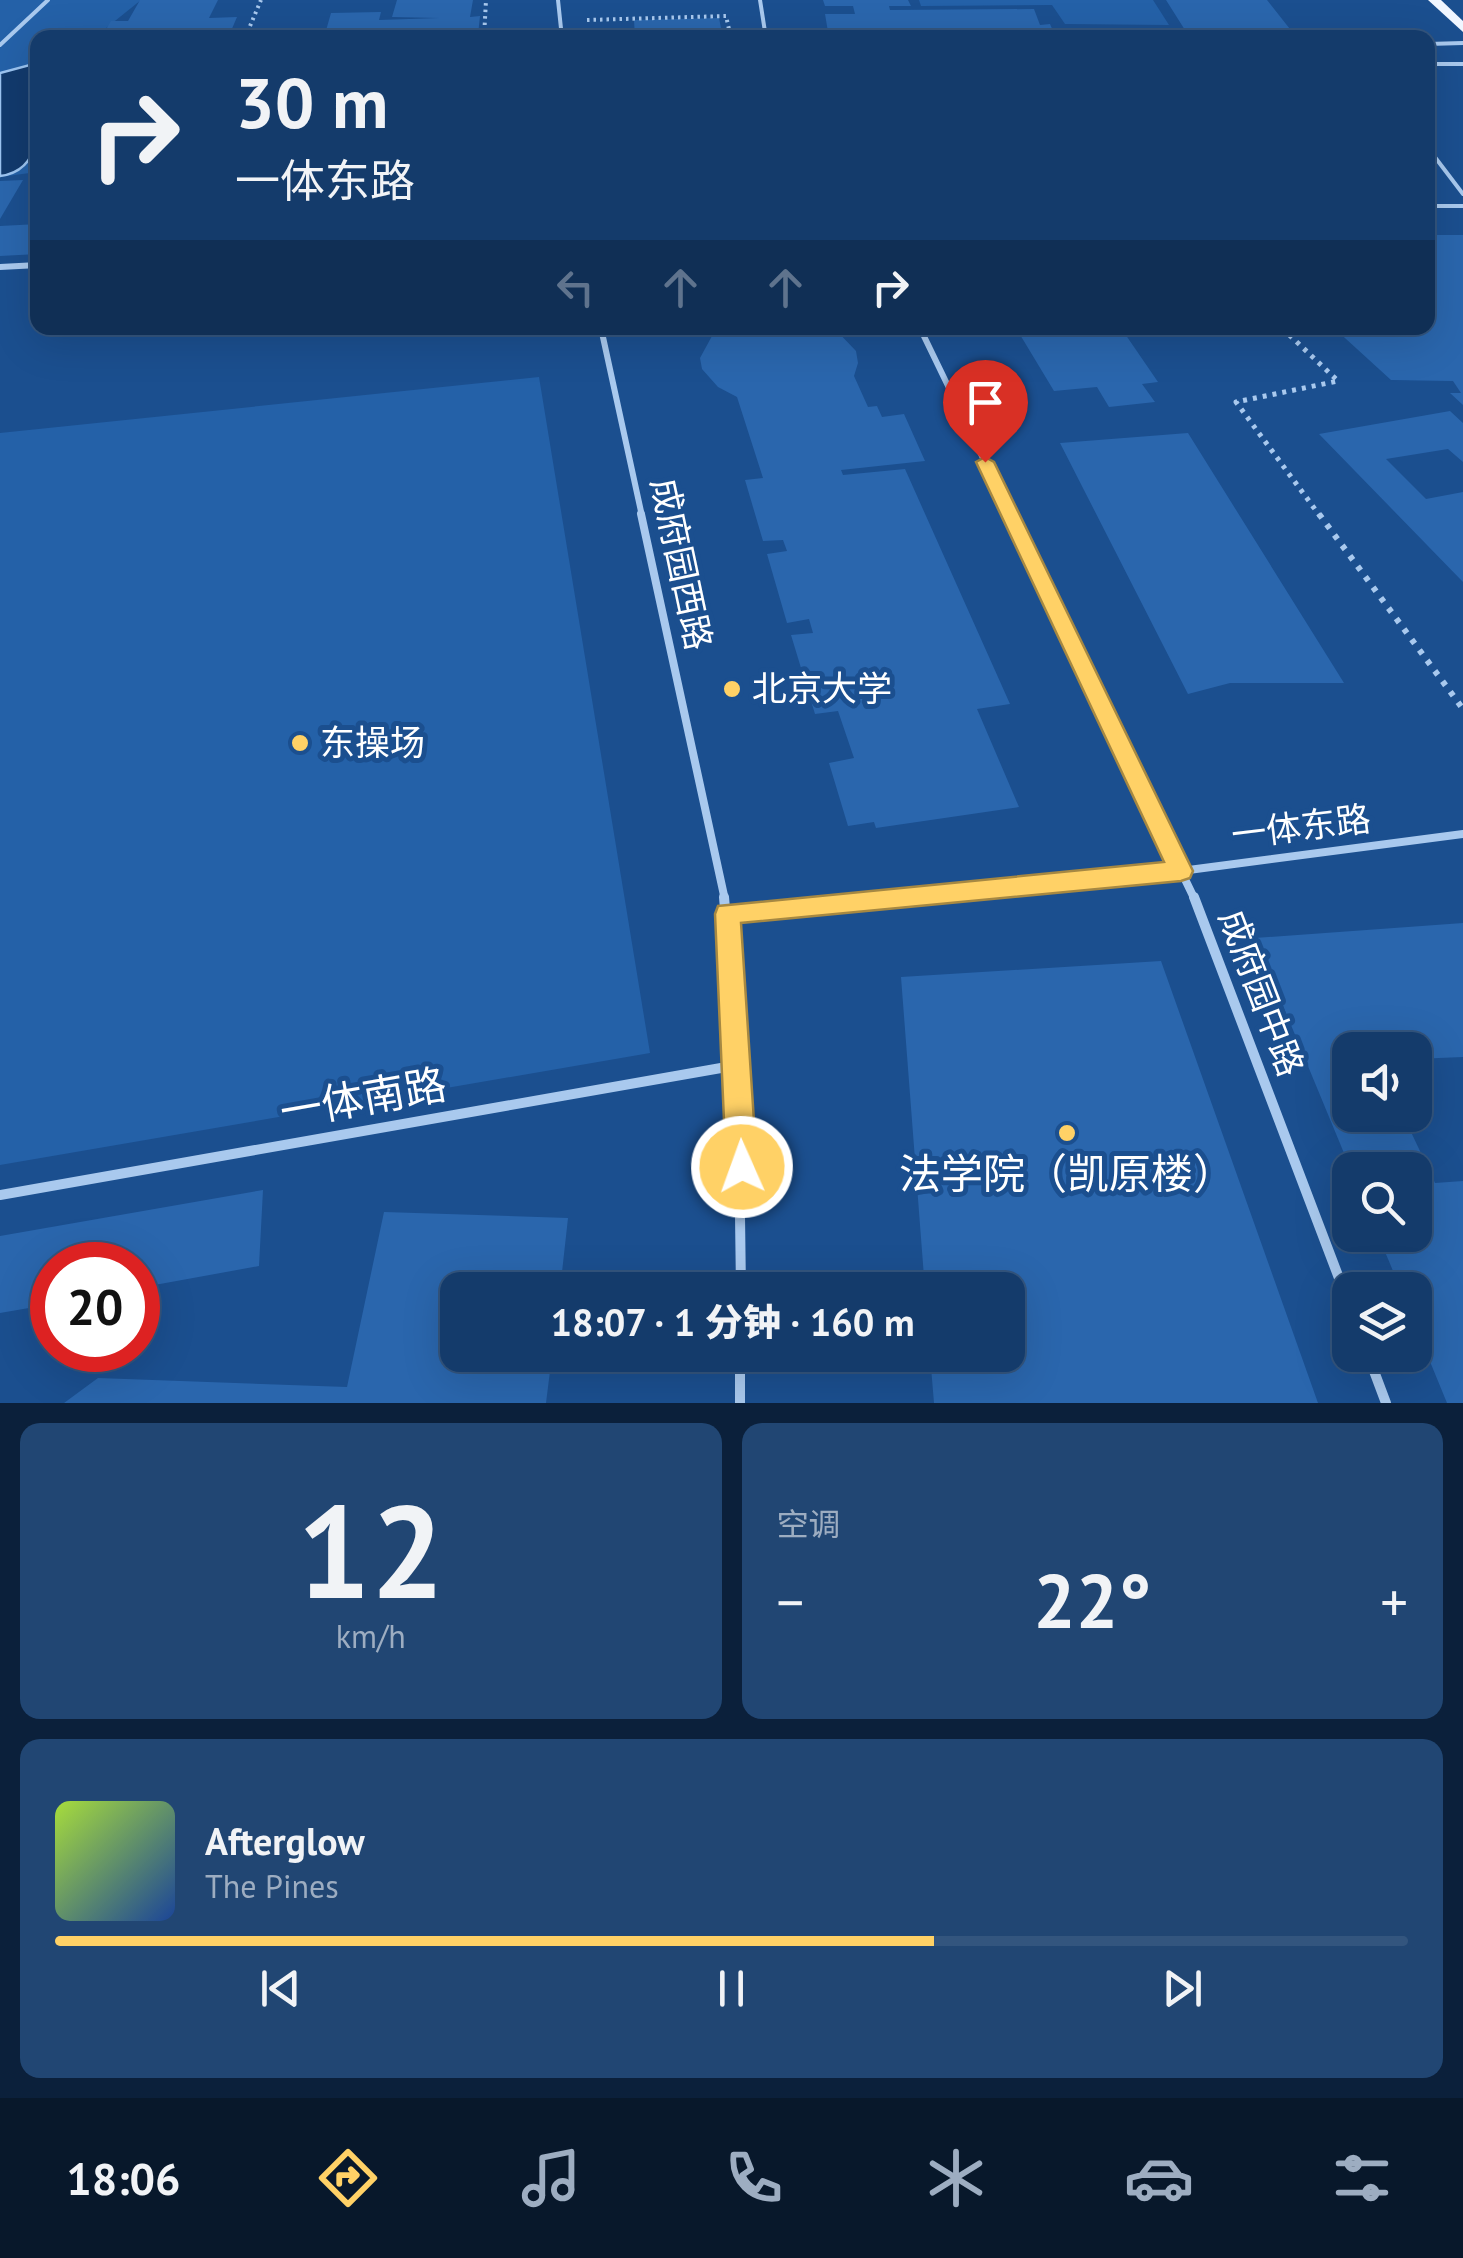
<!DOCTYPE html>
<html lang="zh">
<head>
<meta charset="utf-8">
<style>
  :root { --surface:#143b6b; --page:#214673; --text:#f1f3f6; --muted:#9dadc1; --line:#33557e; --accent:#ffd166 }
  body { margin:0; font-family:"PT Sans","Noto Sans SC",sans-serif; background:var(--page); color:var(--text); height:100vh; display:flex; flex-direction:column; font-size:38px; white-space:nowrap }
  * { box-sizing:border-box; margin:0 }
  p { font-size:32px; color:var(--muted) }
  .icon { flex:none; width:55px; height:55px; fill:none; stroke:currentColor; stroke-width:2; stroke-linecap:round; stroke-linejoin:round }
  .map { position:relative; height:1403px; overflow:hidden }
  .side { display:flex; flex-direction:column; gap:20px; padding:20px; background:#0b203b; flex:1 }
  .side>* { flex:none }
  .hud { position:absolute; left:30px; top:30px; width:1405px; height:305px; border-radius:20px; box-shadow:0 10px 40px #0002,0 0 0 2px var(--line); background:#143b6b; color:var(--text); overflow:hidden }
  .fabs { position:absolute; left:1332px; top:1032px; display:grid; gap:20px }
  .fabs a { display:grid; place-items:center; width:100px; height:100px; border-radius:20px; background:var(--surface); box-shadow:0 10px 40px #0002,0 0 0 2px var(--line); font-size:50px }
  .speed { position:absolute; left:30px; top:1242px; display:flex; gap:20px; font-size:50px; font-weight:700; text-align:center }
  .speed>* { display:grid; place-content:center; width:130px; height:130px; border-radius:50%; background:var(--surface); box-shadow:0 10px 40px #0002,0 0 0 2px var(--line); line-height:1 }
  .speed .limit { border:15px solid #d22; background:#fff; color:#111 }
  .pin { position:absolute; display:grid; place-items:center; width:85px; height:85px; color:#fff; margin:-102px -42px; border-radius:50% 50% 50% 0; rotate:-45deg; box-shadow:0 0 10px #0007 }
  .pin .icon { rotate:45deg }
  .me { position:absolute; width:110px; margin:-55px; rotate:358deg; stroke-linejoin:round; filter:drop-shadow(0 0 8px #0008) }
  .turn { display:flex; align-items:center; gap:35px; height:210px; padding:0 40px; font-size:45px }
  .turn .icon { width:130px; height:130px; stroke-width:2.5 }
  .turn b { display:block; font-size:70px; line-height:85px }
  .lanes { display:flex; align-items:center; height:95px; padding:0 40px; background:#0003; justify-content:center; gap:50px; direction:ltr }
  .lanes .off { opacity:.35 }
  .big { font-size:75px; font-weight:800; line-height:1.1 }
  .side .tile { flex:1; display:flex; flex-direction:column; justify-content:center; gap:15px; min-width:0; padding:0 35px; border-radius:20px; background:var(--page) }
  .side .dial { align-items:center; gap:0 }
  .dial b { font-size:130px; line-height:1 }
  .song { display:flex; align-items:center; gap:30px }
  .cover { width:120px; height:120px; border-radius:15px; background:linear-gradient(135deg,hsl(80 70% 55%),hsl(220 70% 35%)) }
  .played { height:10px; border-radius:5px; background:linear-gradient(90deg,var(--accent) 65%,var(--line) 65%) }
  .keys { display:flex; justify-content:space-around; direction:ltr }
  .heat { display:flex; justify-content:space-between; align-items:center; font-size:55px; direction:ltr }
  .side .tiles { flex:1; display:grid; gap:20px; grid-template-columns:1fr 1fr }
  .tile:last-child { grid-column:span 2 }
  .trip { position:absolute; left:440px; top:1272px; width:585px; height:100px; border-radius:20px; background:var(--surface); box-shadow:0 10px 40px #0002,0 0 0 2px var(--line); font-weight:800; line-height:100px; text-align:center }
  .tabs { display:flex; height:160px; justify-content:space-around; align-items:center; background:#08182b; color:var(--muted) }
  .tabs .icon { width:70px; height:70px }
  .tabs .active { color:var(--accent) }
  .tabs b { font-size:45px; color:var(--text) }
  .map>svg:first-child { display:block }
</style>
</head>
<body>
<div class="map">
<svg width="1463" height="1403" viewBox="0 0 1463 1403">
  <rect width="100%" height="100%" fill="#1b4f8f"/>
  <path fill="#2461a8" d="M0,0H141L95,37L38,38L37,172L0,177Z
    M919,0H1153L1169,25L1065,24L1052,5L921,6Z
    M539,377L650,1053L0,1165V433Z"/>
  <path fill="#123a6d" stroke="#9cc4f0" stroke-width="2.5" d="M37,63C38,100 52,170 0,176V73Z"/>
  <path fill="#2a66ad" d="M140,0H218L209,18L237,17L228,38H101L111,21H128Z
    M397,0H473L470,17L480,16L478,35L370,38L371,32L325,34L331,13L381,12L379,20L439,18L392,17Z
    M823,0H908L911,6H889L890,10L1034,9L1040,25L1050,24L1056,38H829L825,14H855L853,6H825Z
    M1166,0H1267L1297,38H1190Z
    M719,18L723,38H635L634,20Z
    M23,180L0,219V181Z
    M38,224V254L0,256V226Z
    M1428,235H1463V405L1450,393H1461L1453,381L1391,380L1334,328H1428Z
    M710,328H834L856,351L858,363L854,376L868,407L877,406L882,417L904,414L925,461L841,470L843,475L905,469L1010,704L977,709L1019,807L876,828L874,822L848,826L829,763L854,758L838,711L815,714L791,635L813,633L809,619L787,623L767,554L787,551L783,540L763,541L745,480L763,478L737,397L718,387L702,369L700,358L712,336Z
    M1016,328H1121L1158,382L1142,384L1155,402L1109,407L1097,387L1054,391Z
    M1450,411L1463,423V462L1448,449L1386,459L1426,499L1463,492V582L1319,434Z
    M1188,433L1344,683H1230L1188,694L1060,443Z
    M1463,923V1057L1415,1059V1050H1350V1115H1403L1435,1183L1463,1181V1403H1447L1415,1325V1290H1401L1378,1235H1415V1170H1351L1255,938Z
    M1161,961L1318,1403H934L930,1355H1008V1290H925L901,977Z
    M263,1190L259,1266L138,1288V1265H52V1304L0,1313V1236Z
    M384,1212L568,1218L560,1290H458V1355H552L546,1403H64L98,1378L347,1387Z"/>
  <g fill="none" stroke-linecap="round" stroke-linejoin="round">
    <path stroke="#a9c9ee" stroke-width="4" stroke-dasharray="2.5 4" stroke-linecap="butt" d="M587,20L726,16L731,38
      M245,38L261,0
      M484,38L486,0"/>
    <path stroke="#a9c9ee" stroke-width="5" stroke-dasharray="4 6" stroke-linecap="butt" d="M1282,328L1338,381L1236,402L1320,516"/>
    <path stroke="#a9c9ee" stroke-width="6" stroke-dasharray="5 8" stroke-linecap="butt" d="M1319,514L1463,709"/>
    <path stroke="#a9c9ee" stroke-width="4" d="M558,0L562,38
      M760,0L766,38
      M1428,44L1463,43
      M0,45L48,0
      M1428,64H1463
      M1428,148L1463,194
      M1428,206H1463"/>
    <path stroke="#a9c9ee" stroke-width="6" d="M0,267L38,265
      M601,328L642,516
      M920,328L1011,516"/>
    <path stroke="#a9c9ee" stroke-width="8" d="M641,514L725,900
      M1009,514L1195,900
      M876,900L1181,871L1463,834"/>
    <path stroke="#a9c9ee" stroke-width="10" d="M724,897L738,1065L741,1290
      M1194,897L1350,1307
      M728,914L902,897
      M0,1195L738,1065
      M740,1355V1403
      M1368,1355L1386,1403"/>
    <path fill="#f0f6ff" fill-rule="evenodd" d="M1428,0H1441L1463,21V32Z"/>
  </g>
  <path fill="#ffd166" stroke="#a68842" stroke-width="2.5" d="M985,457L994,462L1193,871L1190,878L1181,881L741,923L757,1167L752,1178L742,1182L731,1178L726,1167L715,914L718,906L1164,862L976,462Z"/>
  <g fill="#ffd166" stroke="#1b4f8f" stroke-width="4">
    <circle cx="732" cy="689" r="10"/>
    <circle cx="300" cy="743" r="10"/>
    <circle cx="1067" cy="1133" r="10"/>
  </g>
  <g text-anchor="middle" stroke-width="10" stroke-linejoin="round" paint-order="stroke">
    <g font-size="35" fill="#fff" stroke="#1b4f8f">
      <text transform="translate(681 564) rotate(78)" y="12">成府园西路</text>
      <text transform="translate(1301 827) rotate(-7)" y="12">一体东路</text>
      <text transform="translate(1261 993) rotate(69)" y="12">成府园中路</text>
    </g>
    <g font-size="35" fill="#fff" stroke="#1b4f8f" text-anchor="start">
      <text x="752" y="701">北京大学</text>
      <text x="320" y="755">东操场</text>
    </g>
    <g font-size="42" fill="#fff" stroke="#1b4f8f">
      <text transform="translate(363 1098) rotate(-10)" y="15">一体南路</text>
    </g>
    <g font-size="42" fill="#fff" stroke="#1b4f8f">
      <text x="1067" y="1189">法学院（凯原楼）</text>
    </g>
  </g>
</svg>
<div class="fabs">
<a><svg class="icon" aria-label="sound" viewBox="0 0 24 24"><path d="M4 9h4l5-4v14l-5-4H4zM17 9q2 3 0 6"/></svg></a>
<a><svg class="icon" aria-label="search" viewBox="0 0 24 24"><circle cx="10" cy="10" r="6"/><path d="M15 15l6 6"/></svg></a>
<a><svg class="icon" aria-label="layers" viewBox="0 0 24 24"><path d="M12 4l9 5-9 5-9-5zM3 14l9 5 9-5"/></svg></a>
</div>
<div class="speed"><div class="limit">20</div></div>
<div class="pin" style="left:985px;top:462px;background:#d93025"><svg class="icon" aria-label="arrive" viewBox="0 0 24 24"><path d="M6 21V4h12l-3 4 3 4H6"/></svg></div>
<svg class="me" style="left:742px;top:1167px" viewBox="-20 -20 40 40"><circle r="17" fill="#ffd166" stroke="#fff" stroke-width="3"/><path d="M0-11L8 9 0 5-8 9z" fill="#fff"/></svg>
<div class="trip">18:07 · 1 分钟 · 160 m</div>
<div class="hud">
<div class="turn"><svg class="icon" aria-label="right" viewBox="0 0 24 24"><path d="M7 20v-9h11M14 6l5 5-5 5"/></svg><div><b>30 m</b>一体东路</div></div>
<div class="lanes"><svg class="icon off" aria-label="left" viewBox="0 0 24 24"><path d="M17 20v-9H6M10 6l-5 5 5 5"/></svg><svg class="icon off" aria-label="ahead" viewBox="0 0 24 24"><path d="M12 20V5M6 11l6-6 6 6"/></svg><svg class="icon off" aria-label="ahead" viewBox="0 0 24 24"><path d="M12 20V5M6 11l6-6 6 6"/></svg><svg class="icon" aria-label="right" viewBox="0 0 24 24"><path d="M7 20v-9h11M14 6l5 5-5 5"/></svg></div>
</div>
</div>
<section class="side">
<div class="tiles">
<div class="tile dial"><b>12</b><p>km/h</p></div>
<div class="tile"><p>空调</p>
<div class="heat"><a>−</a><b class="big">22°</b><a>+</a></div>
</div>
<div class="tile">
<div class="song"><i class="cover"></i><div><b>Afterglow</b><p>The Pines</p></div></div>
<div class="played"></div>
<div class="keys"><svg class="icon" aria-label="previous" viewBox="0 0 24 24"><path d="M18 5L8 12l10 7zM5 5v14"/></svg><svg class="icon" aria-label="pause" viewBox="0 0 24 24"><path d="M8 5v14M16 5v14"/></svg><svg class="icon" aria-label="next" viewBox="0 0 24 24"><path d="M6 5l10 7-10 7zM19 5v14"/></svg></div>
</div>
</div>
</section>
<nav class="tabs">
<b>18:06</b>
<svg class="icon active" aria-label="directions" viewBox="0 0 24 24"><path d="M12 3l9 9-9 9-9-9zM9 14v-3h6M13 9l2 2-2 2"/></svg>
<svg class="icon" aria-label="music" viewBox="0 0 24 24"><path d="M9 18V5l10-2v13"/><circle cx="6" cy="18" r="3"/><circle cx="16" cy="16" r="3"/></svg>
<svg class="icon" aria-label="phone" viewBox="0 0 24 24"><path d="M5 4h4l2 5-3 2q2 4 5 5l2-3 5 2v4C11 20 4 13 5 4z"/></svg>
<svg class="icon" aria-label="climate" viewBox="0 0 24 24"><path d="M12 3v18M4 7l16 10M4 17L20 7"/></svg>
<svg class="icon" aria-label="car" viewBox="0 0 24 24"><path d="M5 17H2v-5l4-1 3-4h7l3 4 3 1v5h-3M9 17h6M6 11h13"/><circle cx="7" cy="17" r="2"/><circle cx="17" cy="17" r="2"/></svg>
<svg class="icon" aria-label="filters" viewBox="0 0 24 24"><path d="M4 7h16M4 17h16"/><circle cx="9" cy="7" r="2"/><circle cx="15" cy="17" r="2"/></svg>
</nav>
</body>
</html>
